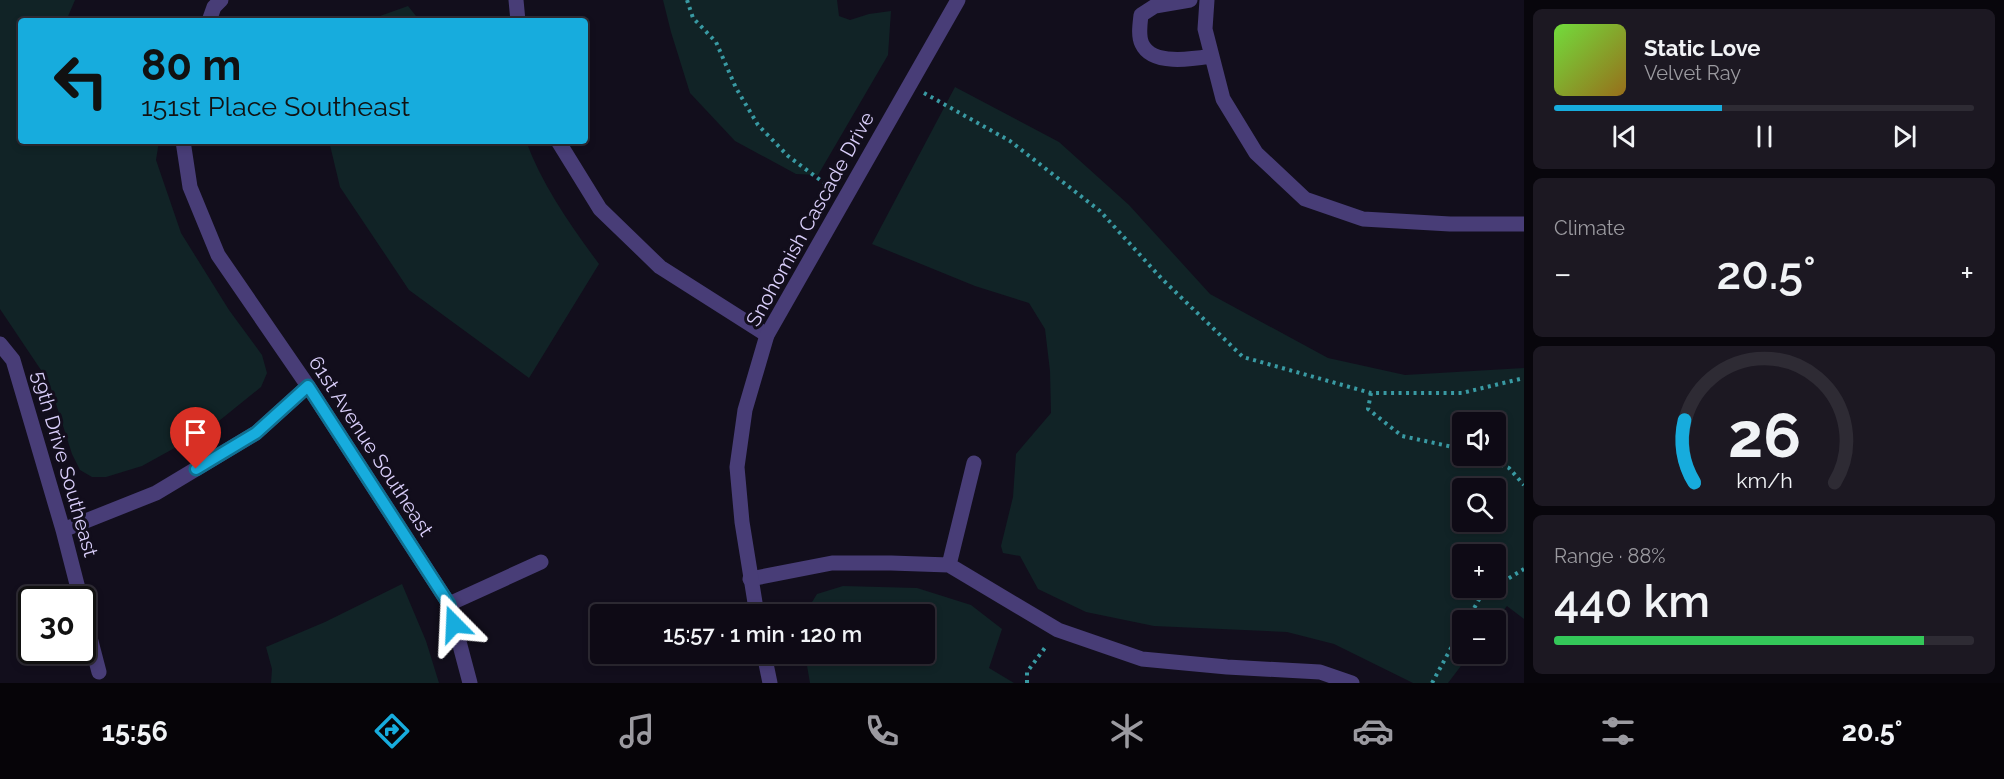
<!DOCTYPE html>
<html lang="en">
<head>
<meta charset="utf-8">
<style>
  :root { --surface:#0e0a15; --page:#1c1822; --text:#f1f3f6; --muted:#9b9aa0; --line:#2e2b34; --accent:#17acdd }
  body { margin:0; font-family:Raleway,sans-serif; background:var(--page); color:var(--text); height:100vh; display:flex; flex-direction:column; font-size:22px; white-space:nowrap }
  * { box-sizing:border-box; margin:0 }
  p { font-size:20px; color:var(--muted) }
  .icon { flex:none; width:33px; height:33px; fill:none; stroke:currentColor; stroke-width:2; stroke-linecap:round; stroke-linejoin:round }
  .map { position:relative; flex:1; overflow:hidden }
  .details { display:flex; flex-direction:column; gap:9px; padding:9px; background:#08060c; width:480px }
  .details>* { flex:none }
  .hud { position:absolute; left:18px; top:18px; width:570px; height:126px; border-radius:6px; box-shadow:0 3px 9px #0003,0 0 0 2px var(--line); background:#17acdd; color:#111; overflow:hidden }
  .buttons { position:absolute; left:1452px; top:412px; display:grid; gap:12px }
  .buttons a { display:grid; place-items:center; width:54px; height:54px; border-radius:6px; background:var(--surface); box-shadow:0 3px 9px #0003,0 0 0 2px var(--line); font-size:30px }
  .speed { position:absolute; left:18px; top:586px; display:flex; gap:12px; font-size:30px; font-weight:700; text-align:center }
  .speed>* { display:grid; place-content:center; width:78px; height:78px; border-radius:50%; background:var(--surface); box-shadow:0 3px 9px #0003,0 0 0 2px var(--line); line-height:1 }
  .speed .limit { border:3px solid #111; border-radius:9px; background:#fff; color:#111 }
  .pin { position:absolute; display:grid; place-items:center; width:51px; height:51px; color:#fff; margin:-62px -26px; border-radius:50% 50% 50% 0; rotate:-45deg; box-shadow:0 0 6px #0007 }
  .pin .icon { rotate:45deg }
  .me { position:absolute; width:66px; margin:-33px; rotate:339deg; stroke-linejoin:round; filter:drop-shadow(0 0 4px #0008) }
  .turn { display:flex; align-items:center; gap:21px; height:126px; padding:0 24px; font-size:27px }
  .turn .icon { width:78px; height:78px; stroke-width:2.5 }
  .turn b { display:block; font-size:42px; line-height:51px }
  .big { font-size:45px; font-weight:600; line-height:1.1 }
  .details .widget { flex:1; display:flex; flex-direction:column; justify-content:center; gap:9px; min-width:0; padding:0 21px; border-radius:9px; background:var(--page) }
  .details .dial { align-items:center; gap:0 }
  .dial svg { height:156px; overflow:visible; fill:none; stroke:var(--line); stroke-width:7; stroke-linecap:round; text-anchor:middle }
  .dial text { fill:var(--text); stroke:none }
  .song { display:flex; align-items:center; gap:18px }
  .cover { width:72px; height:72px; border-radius:9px; background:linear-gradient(135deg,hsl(100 70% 55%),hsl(40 70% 35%)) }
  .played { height:6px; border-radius:3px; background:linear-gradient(90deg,var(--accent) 40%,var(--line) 40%) }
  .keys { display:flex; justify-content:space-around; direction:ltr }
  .heat { display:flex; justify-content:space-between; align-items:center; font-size:33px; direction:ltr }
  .charge { height:9px; border-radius:4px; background:linear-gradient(90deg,#34c759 88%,var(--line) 0) }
  .trip { position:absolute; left:590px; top:604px; width:345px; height:60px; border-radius:6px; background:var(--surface); box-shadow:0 3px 9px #0003,0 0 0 2px var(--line); font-weight:600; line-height:60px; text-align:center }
  .menu { display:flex; height:96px; justify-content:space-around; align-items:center; background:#060408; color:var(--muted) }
  .menu .icon { width:42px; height:42px }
  .menu .on { color:var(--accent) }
  .menu b { font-size:27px; color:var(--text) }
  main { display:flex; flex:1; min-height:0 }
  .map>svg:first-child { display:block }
</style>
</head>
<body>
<main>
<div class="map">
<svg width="1524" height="683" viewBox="0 0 1524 683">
  <rect width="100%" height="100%" fill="#120e1c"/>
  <path fill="#112326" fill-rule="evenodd" d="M0,0H75L66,21H21V141H159L156,160L181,233L229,310L262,355L267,373L261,387L209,429L142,466L106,477H92L80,470L72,454L49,382L0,309Z
    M663,0H837L839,16L850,20L869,14L891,11L888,55L818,175L796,174L735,141L690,93L671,32Z
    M408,6L420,21H366Z
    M955,87L1059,142L1129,205L1210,294L1328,358L1405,375L1524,368V619L1507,606L1495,621H1462V654H1470L1448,683H1413L1334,644L1287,632L1154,626L1086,612L1038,589L1020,556L1003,553L1001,546L1013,497L1016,454L1051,413L1050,371L1045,329L1029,303L975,286L872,244ZM1462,423H1496V456H1462ZM1462,489H1496V522H1462ZM1462,555H1496V588H1462Z
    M329,141H526C542,185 571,226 599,264L529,378L409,290L340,187Z
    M402,584L426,641L439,683H271L272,669L266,647L325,622Z
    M843,586L917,588L971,605L1002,629L989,668L1014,683H810L805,654H924V615H804L817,594Z"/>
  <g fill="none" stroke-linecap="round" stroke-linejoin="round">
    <path stroke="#399aa3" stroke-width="4" stroke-dasharray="3 4.5" stroke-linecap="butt" d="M687,0L693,18L716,42L736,88L758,125L788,156L831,188
      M924,93L1010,141L1100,211L1162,279L1243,357L1371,393H1462L1524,378
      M1371,393L1368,409L1402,436L1462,449
      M1480,456L1509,468L1524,485
      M1496,586L1524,569
      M1467,621L1482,594L1492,588
      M1027,683V672L1047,645
      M1432,683L1462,628"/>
    <path stroke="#483d77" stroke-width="15" d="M516,0L518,21
      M1190,0L1155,6L1141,15C1140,24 1138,36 1142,44C1152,66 1193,59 1212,56
      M1207,0L1205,29L1223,99L1256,153L1305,199L1363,219L1450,224H1524
      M209,21L214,7L221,0
      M183,141L190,187L218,255L308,386L449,604L470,683
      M558,141L600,209L660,267L767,335
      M0,344L13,360L63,530L81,600
      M63,530L156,493L256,433L308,386
      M949,565L974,463
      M750,579L832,563H891L949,565L1058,630L1142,659L1227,667L1320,672L1352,683
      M449,604L541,562
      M82,607L99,672"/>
    <path stroke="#483d77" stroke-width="15" d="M757,615L742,522L737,467L745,410L767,335L958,0
      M764,654L770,683"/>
  </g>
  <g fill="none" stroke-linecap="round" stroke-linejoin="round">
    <g stroke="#0f7090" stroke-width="15">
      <path id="route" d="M196,469L256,433L308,386L449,604L454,624"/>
    </g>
    <use href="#route" stroke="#17acdd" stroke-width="10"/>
  </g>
  <g text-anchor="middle" stroke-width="6" stroke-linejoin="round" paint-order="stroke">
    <g font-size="20" fill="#d9cefa" stroke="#120e1c">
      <text transform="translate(810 219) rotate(-61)" y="7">Snohomish Cascade Drive</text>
      <text transform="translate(371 446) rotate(57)" y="7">61st Avenue Southeast</text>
      <text transform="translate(65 464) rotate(74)" y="7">59th Drive Southeast</text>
    </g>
  </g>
</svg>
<div class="buttons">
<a><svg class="icon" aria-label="sound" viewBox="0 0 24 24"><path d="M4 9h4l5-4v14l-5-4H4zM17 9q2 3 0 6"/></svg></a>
<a><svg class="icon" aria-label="search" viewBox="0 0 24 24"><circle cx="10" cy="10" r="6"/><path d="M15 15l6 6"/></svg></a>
<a>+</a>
<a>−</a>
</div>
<div class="speed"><div class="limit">30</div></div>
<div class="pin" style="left:196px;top:469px;background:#d93025"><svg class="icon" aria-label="arrive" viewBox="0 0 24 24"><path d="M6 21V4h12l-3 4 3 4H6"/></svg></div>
<svg class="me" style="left:454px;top:624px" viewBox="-20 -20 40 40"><path d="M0-17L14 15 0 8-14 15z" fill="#17acdd" stroke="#fff" stroke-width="4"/></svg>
<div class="trip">15:57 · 1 min · 120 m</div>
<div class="hud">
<div class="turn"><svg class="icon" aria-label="left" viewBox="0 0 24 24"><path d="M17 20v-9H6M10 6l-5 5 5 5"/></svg><div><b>80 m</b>151st Place Southeast</div></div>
</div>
</div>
<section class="details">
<div class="widget">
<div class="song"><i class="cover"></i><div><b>Static Love</b><p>Velvet Ray</p></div></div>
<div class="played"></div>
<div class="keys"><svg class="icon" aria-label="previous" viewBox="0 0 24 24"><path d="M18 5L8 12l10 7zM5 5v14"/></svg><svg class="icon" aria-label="pause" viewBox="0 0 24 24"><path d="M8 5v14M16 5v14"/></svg><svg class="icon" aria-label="next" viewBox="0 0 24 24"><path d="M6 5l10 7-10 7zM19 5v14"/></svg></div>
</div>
<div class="widget"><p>Climate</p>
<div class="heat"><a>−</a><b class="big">20.5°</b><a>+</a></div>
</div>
<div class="widget dial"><svg viewBox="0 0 100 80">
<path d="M14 69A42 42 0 1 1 86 69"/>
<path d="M14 69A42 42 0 0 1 9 37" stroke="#17acdd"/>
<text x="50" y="56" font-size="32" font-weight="700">26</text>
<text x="50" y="72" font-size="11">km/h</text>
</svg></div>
<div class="widget"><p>Range · 88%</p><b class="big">440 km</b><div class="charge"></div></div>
</section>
</main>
<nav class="menu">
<b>15:56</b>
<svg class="icon on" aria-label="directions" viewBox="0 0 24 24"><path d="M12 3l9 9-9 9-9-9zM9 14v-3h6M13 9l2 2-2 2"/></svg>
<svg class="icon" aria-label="music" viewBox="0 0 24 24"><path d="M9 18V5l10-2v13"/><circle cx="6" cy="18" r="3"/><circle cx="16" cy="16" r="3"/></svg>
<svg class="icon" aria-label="phone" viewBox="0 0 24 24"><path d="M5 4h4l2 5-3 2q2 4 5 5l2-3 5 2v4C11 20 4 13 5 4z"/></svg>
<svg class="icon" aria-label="climate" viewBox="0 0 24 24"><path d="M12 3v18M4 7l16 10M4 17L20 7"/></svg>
<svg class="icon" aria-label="car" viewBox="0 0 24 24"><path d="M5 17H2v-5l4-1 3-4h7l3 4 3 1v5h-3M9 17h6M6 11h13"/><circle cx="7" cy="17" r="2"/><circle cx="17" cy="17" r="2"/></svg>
<svg class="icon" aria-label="filters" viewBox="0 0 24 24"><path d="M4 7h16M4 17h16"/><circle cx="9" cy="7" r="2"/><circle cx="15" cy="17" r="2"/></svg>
<b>20.5°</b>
</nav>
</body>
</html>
